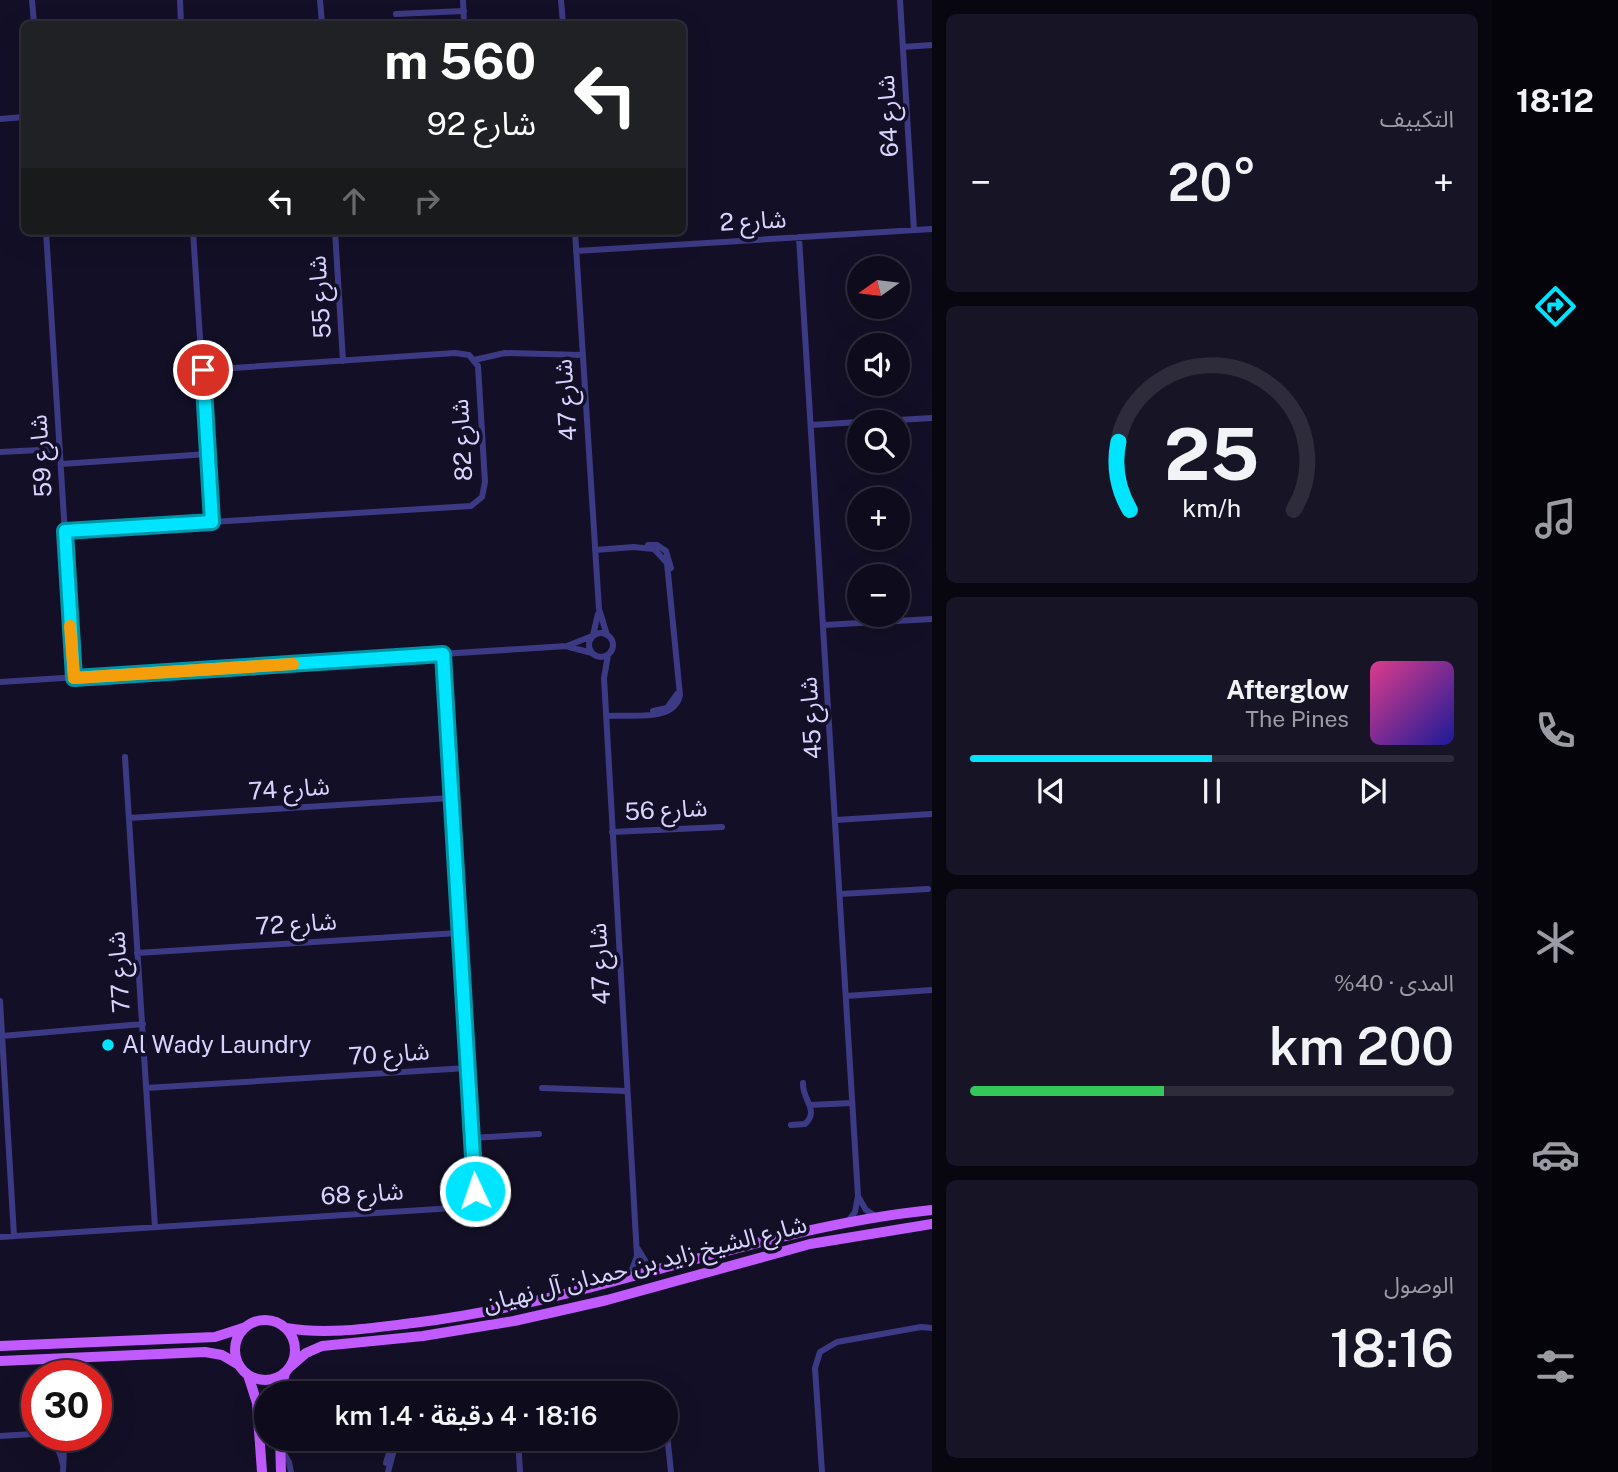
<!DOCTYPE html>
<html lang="ar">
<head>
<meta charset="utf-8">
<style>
  :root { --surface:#0e0b1c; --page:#171425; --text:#f1f3f6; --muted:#9b9ba3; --line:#2e2b3b; --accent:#00e5ff }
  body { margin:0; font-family:"Public Sans","Noto Sans Arabic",sans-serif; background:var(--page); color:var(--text); direction:rtl; height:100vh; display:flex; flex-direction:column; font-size:26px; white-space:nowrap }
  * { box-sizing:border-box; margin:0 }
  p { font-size:23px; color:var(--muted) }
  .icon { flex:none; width:38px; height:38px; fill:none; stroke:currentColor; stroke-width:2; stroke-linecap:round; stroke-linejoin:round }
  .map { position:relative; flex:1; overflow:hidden; direction:ltr }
  .details { display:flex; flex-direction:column; gap:14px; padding:14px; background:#08060f; width:560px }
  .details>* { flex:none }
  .guide { position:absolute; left:21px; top:21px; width:665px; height:214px; border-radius:10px; box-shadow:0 7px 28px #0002,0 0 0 2px var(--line); direction:rtl; background:#202124; color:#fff; overflow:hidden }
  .needle { width:46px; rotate:256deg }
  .buttons { position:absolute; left:847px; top:256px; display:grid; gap:14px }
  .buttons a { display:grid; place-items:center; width:63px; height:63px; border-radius:50%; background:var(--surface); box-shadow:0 7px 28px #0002,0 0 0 2px var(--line); font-size:35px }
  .speed { position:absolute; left:21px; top:1360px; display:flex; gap:14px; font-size:35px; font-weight:700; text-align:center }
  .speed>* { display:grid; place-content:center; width:91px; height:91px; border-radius:50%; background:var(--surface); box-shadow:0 7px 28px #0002,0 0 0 2px var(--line); line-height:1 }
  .speed .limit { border:10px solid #d22; background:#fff; color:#111 }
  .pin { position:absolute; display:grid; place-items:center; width:60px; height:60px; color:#fff; margin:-30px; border:4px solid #fff; border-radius:50%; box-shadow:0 2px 7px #0007 }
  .me { position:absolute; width:77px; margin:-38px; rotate:357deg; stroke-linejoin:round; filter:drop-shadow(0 0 5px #0008) }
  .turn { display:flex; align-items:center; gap:24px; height:147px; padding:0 35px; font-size:32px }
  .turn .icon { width:91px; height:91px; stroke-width:2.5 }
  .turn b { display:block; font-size:49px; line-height:60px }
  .lanes { display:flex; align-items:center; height:66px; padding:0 35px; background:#0003; justify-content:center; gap:35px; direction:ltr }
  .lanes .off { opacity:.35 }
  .big { font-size:52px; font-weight:600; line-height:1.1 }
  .details .widget { flex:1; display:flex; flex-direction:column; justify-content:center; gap:10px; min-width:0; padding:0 24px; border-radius:10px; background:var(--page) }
  .details .dial { align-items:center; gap:0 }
  .dial svg { height:182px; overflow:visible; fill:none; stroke:var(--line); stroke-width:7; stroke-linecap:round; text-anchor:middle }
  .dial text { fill:var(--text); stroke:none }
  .song { display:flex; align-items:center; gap:21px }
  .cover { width:84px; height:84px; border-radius:10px; background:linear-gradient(135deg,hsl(330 70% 55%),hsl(240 70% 35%)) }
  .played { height:7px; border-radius:4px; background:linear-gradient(90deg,var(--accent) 50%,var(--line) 50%) }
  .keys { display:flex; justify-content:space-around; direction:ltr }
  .heat { display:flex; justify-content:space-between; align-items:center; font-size:38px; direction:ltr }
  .charge { height:10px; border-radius:5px; background:linear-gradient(90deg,#34c759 40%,var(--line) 0) }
  .trip { position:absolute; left:254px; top:1381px; width:424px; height:70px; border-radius:35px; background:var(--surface); box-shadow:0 7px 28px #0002,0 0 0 2px var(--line); font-weight:600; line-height:70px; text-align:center; direction:rtl }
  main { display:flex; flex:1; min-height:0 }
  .tabs { display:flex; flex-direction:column; width:126px; justify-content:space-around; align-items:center; background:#06040b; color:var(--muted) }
  .tabs .icon { width:49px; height:49px }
  .tabs .active { color:var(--accent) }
  .tabs b { font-size:32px; color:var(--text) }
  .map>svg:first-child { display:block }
</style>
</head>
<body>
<main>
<nav class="tabs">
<b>18:12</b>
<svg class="icon active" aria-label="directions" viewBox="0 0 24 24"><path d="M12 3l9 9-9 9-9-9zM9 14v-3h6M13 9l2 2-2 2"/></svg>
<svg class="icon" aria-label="music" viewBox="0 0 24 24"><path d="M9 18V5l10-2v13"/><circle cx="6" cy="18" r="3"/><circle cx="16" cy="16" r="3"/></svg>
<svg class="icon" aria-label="phone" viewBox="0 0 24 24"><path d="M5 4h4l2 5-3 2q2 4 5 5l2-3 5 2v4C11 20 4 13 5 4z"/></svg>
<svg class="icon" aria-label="climate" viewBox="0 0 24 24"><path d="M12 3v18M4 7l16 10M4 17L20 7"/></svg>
<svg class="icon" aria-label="car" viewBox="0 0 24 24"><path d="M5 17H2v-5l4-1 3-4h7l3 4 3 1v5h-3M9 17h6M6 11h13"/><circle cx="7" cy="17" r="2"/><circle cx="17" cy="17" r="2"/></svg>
<svg class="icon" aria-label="filters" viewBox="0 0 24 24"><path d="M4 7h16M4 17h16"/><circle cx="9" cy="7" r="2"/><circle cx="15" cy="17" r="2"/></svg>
</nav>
<section class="details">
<div class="widget"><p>التكييف</p>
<div class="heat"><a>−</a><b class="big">20°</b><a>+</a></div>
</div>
<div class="widget dial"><svg viewBox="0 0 100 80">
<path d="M14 69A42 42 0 1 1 86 69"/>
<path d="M14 69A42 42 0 0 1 9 39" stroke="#00e5ff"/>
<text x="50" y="56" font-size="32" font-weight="700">25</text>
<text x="50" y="72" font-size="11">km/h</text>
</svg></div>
<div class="widget">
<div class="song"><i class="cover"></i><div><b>Afterglow</b><p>The Pines</p></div></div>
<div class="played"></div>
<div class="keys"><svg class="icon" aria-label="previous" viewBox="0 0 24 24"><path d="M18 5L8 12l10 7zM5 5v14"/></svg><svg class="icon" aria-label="pause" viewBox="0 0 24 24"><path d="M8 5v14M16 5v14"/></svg><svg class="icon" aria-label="next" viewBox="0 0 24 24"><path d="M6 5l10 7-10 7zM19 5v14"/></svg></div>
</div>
<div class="widget"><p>المدى · 40%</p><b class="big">200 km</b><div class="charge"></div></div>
<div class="widget"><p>الوصول</p><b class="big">18:16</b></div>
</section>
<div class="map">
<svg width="932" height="1472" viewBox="0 0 932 1472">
  <rect width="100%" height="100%" fill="#130f26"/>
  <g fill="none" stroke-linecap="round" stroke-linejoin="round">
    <path stroke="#3d3a85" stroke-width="6" d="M32,0L34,24
      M180,0L181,24
      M320,0L322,24
      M463,0L464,24
      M561,0L563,24
      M900,0L914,230
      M396,14L464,11
      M903,47L932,45
      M0,119L24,117
      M46,231L74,678
      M193,231L212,522
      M335,231L343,361
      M575,231L599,609L607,635
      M799,237L858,1196L855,1212L848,1221
      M576,251L932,229
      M474,360L505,353L583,355
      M864,422L932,418
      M811,425L859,422
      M0,452L60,449
      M61,464L208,454
      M65,531L471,506L482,497L485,482L478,366L469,355L455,353L203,370
      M648,545H657L666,551L671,568
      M595,550L634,547
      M824,625L932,619
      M589 645a12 12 0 1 1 24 0a12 12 0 1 1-24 0Z
      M593,635L598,614
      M569,647L592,653
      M608,655L604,678L637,1256L629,1278
      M0,682L567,646L592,636
      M653,711L667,708L677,694
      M606,716C630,714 674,723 680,695L667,563L654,549L633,547
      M125,757L155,1227
      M129,818L451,798
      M836,820L932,814
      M612,832L722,827
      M840,894L928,889
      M137,953L458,933
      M846,996L932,990
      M0,1001L14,1236
      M2,1036L143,1024
      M146,1088L467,1068
      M542,1088L627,1091
      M810,1105L851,1103
      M791,1125L805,1124C820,1110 802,1100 803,1083
      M472,1138L539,1134
      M859,1198L866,1210L877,1217
      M0,1237L454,1208C468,1205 474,1198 475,1184L443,654
      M638,1249L646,1262L660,1268
      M665,1405L670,1419
      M665,1415L671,1472
      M31,1434C51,1437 59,1444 63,1465
      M55,1435L64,1448L63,1472
      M0,1436L33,1434
      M518,1438L520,1472
      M281,1449L289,1462L291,1472
      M386,1463L391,1447L404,1438
      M388,1472L394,1450L414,1438
      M822,1472L815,1368L820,1352L837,1342L921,1327L932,1328"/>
    <path stroke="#c25bff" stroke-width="10" d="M235 1350a30 30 0 1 1 60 0a30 30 0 1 1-60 0Z
      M286,1328C328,1335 371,1328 413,1323C590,1302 755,1228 932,1210
      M0,1346L215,1337L246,1327
      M0,1361L205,1352L222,1355L239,1365
      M291,1366L306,1353L322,1346L423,1336L514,1321L607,1300L810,1244L932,1224
      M248,1375L257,1403L262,1472
      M280,1393L285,1373
      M280,1438L281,1472"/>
  </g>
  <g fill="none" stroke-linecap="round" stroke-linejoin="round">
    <g stroke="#0095a6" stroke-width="18">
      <path id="route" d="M203,370L212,522L65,531L74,678L443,654L475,1191"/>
    </g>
    <use href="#route" stroke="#00e5ff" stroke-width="12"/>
    <path stroke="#f59e0b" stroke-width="12" d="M70,626L74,678L293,664"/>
  </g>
  <circle fill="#00e5ff" stroke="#130f26" stroke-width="2.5" cx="108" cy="1045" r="7"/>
  <g text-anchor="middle" stroke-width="7" stroke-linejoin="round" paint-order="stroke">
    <g font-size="24" fill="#d9d4ff" stroke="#130f26">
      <text transform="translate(888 116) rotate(-93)" y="8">شارع 64</text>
      <text transform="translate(753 221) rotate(-3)" y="8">شارع 2</text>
      <text transform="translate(320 297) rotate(-94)" y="8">شارع 55</text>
      <text transform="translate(566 400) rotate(-94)" y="8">شارع 47</text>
      <text transform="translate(462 440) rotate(-93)" y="8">شارع 82</text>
      <text transform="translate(41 456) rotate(-94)" y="8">شارع 59</text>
      <text transform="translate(811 718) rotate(-94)" y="8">شارع 45</text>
      <text transform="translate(289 789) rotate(-4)" y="8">شارع 74</text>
      <text transform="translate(666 810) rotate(-3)" y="8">شارع 56</text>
      <text transform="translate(296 924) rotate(-4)" y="8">شارع 72</text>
      <text transform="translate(600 964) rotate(-93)" y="8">شارع 47</text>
      <text transform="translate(119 972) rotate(-94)" y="8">شارع 77</text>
      <text transform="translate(389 1054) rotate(-4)" y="8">شارع 70</text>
      <text transform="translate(362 1194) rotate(-4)" y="8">شارع 68</text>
      <text transform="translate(645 1264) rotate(-14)" y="8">شارع الشيخ زايد بن حمدان آل نهيان</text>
    </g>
    <g font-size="24" fill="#d9d4ff" stroke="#130f26" text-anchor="start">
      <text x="122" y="1053">Al Wady Laundry</text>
    </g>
  </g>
</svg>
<div class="buttons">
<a><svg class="needle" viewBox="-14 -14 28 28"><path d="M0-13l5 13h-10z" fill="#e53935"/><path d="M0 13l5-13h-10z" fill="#9b9ba3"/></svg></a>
<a><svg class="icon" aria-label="sound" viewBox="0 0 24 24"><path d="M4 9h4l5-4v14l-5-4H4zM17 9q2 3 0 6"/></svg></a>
<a><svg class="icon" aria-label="search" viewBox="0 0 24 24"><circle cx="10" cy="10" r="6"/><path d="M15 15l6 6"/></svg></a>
<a>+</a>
<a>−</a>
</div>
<div class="speed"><div class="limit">30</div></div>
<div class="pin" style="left:203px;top:370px;background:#d93025"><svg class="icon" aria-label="arrive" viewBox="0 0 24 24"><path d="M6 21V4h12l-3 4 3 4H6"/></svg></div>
<svg class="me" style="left:475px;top:1191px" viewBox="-20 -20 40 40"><circle r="17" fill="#00e5ff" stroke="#fff" stroke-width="3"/><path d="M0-11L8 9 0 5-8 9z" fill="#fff"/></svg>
<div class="trip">18:16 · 4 دقيقة · 1.4 km</div>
<div class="guide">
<div class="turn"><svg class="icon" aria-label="left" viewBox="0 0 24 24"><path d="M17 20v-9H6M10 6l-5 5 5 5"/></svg><div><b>560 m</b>شارع 92</div></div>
<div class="lanes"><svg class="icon" aria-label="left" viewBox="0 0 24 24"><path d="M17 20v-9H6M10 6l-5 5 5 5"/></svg><svg class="icon off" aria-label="ahead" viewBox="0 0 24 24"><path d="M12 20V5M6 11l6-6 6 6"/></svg><svg class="icon off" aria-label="right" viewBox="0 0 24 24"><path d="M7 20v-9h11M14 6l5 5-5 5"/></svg></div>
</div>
</div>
</main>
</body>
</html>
